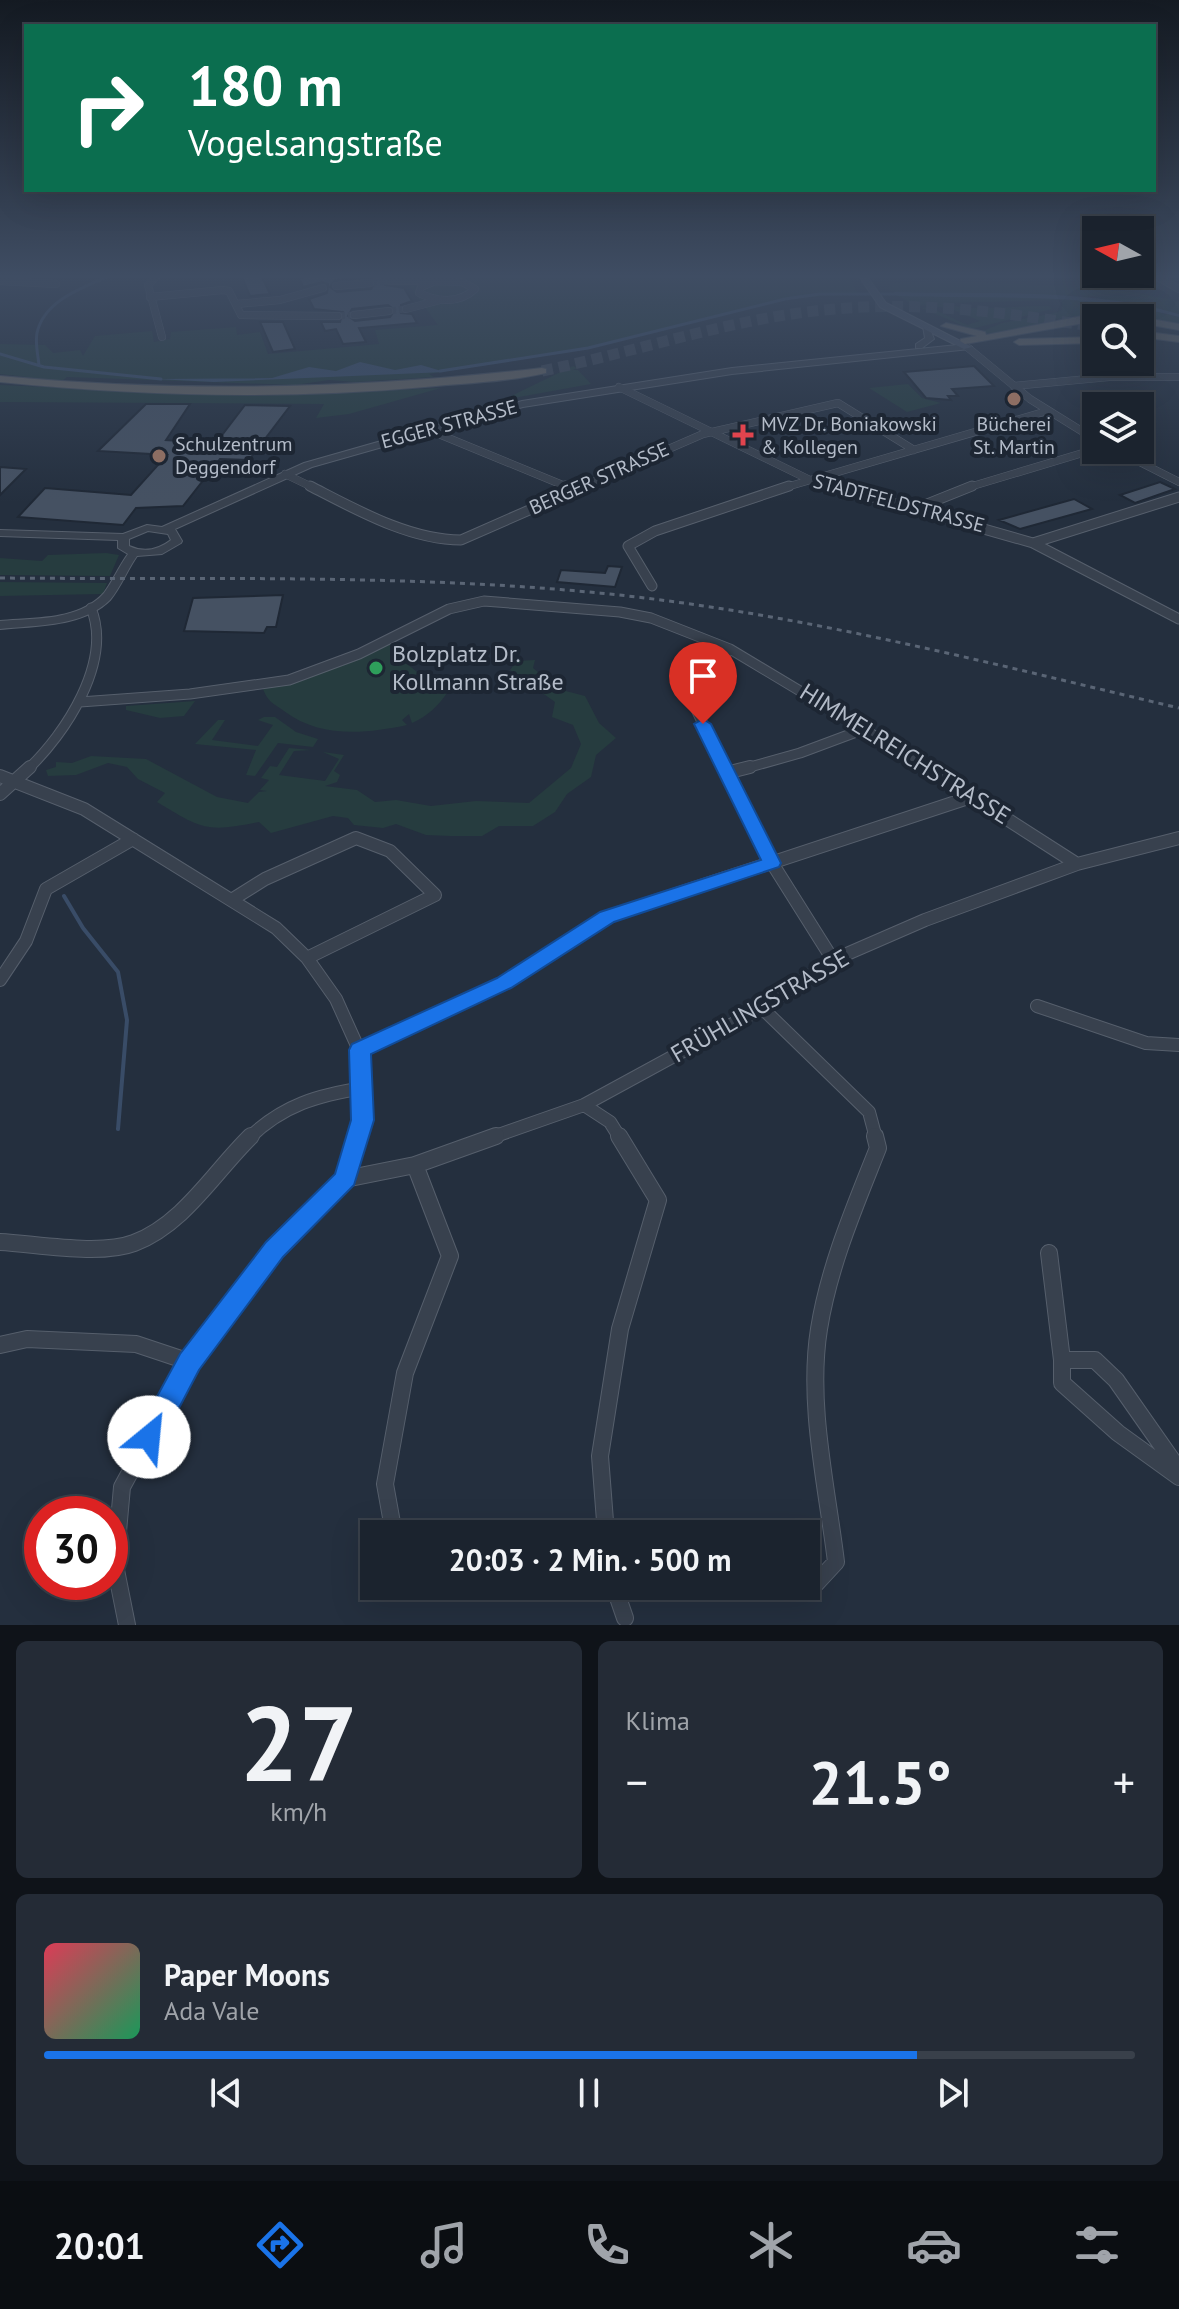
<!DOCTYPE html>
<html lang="de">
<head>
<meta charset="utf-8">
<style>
  :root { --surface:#1b232e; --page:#242b36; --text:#f1f3f6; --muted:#a0a4aa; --line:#39404a; --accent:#1a73e8 }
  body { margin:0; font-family:"PT Sans",sans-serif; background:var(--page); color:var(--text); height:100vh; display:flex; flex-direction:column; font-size:30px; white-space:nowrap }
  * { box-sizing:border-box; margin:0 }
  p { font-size:26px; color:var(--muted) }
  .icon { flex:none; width:44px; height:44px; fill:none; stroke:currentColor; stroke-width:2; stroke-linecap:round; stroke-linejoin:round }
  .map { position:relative; height:1625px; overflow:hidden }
  .details { display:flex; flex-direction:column; gap:16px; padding:16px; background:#0f1319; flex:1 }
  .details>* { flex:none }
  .banner { position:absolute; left:24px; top:24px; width:1132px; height:168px; border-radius:0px; box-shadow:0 8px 32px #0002,0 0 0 2px var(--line); background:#0b6e4f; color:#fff; overflow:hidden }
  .needle { width:52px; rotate:278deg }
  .fabs { position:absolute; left:1082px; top:216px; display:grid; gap:16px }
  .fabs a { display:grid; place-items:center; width:72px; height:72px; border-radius:0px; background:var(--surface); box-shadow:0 8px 32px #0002,0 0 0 2px var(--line); font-size:40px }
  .speed { position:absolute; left:24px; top:1496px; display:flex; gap:16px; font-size:40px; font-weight:700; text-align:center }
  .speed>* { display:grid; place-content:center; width:104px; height:104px; border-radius:50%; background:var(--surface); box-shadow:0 8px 32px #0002,0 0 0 2px var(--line); line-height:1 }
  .speed .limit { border:12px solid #d22; background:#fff; color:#111 }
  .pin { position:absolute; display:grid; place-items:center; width:68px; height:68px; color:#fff; margin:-82px -34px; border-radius:50% 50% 50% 0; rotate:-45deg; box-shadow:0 0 8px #0007 }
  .pin .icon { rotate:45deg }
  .me { position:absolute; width:88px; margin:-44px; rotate:28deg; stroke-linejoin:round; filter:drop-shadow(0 0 6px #0008) }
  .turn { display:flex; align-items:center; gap:28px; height:168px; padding:0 32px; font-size:36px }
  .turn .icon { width:104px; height:104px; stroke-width:2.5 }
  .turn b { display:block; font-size:56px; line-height:68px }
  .big { font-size:60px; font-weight:600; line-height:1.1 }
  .details .card { flex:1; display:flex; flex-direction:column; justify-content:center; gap:12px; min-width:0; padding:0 28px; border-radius:12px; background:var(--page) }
  .details .dial { align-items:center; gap:0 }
  .dial b { font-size:104px; line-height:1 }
  .song { display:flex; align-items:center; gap:24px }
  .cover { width:96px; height:96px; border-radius:12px; background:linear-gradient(135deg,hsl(350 70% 55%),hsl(150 70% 35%)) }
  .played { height:8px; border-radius:4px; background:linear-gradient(90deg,var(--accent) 80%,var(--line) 80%) }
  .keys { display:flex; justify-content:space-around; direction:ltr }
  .heat { display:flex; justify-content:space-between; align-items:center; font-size:44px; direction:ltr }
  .details .tiles { flex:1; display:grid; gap:16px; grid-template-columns:1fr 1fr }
  .card:last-child { grid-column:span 2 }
  .trip { position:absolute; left:360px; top:1520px; width:460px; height:80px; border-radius:0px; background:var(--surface); box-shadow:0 8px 32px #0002,0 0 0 2px var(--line); font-weight:600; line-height:80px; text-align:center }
  .menu { display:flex; height:128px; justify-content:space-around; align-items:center; background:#0b0e12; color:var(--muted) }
  .menu .icon { width:56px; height:56px }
  .menu .selected { color:var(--accent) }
  .menu b { font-size:36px; color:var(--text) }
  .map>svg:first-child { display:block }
</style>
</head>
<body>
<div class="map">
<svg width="1179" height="1625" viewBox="0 0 1179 1625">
  <rect width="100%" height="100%" fill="#242f3e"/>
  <path fill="#263c3f" d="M401,275H847L858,294L785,299L588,348L429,374L434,377L355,382L329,380L295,385L67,377L62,381L0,374V344L45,345L53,353L80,350L83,356L95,336L152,331L154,342L170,339L171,332L236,327L237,335L260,332L268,354L379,344L375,330L438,325Z
    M946,281L1106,288L1179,301V314L1092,296L894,292L888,288L895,283Z
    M898,296L1089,298L1179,317V325C1143,318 1106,311 1068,317C1037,322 1010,335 978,333L1002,323L1055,313L1062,310V300L945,303C967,313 1020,305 1049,306L1052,309L971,329L921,308L929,307L967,325L980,321L949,308L915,305Z
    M573,366L577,368L573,370H578L591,384L503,400Z
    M908,384L922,398L941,403L907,412L869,388Z
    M0,385L253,396L441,388L349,414L316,418L324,404L0,402Z
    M106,553L119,555L110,576L0,575V558L42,561L48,555Z
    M0,582L107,583L103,594L0,596Z
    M393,643L397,646L391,651L427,680L436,677L447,693C438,706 428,716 412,723L409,714L402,720L407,725C365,734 319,738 284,711C273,703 268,702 263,689L304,680Z
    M535,660L533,668L558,689L585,696L599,723L616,738L596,755L591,777L567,794L555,812L533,826H499L482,836H450L426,835L396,824L383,828L354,825L348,818L333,816L271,833L259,822C206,833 202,829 157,802L165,793L138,779L127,767L108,763L76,775L48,776L46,770L56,767V762L72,763L91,756L146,759L217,797L248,803L259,792L267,791L260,790L269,780L261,778L270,766L277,767L289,748L311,750L294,751L279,775L325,781L339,759L323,752L344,755L334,771L340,775L337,782L325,786L357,790L375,802L396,800L431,806L476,801L529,803L571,768L581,744L573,725L552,717L555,702L510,670L517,661Z
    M195,701L184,716L160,718L126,710V706Z
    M264,717H275L296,732L318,739L313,747L278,743L255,776L246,775L256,750L195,744L218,720H225L212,740L258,746L273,725L258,720Z"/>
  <path fill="#394c67" d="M894,292C990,295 1086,287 1179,314V317C1080,291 998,300 898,296Z
    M360,362L395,370L421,365L445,372L214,382L156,379L272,378L309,367L336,371Z"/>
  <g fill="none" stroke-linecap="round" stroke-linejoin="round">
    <path stroke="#394c67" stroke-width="3" d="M0,354L44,367L161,379
      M39,365C38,355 35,343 37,333C44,300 84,287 111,275
      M440,371L588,348L785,299L820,294H899"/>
    <path stroke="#394c67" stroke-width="4" d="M64,896L83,928L118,972L127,1020L118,1129"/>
  </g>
  <path fill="#455162" stroke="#1f2835" stroke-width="2" fill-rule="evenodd" d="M241,275H261L270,294L250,296Z
    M316,275H387L385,285L404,288L412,301L401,305V313L412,314L417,323L359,328L366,342L343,344L336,329L325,331L321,322H340L343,312L314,309L309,299L327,293L328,284L322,282L303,287L299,278ZM369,277L376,282L371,289L337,292L330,287L335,280ZM388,305L395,310L390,317L355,321L348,316L352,309Z
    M260,322H283L295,349L273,352Z
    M974,366L994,386L952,389L958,396H948L951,400L926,398L904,372Z
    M146,404H190L166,440L216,443L245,405L290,406L249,460L220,459L183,506L136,508L123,525L18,517L45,488L131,495L167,455L98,451Z
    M0,467L26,469L0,495Z
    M1160,482L1175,489L1135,503L1120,495Z
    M1074,499L1092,509L1020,529L999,520Z
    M608,566L622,567L615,587L557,582L561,570L605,573Z
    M283,595L276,627H267L264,633L184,631L193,598Z"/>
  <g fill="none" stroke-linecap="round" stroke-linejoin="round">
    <path stroke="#3a4453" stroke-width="7" stroke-dasharray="7 3" stroke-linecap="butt" d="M370,283L390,281
      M389,311L406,309
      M338,316L354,315"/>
    <path stroke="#3a4453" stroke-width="11" stroke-dasharray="11 6" stroke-linecap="butt" d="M542,371C640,351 735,317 835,309C922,301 1010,313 1096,327"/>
    <g stroke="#565f6c" stroke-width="8">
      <path id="minor-far3" d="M158,275L148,285L162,337
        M1154,275L1179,289
        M0,281L56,284
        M390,281H430
        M435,281L462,282L475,289C459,304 437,302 419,293L421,287Z
        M336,286L370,283
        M150,297L223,290L229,291L241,315L338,316
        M236,304L280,300L323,288
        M406,309L440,300
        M354,315L389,311
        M967,347L1030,399L1096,440
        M1014,386L1109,377H1179
        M619,387L810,480L841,488
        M441,435L570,488
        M1116,450L1179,482
        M285,474L314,488
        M579,488L703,434L838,403L914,450
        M783,488L1047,411
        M966,488L1096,449"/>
    </g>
    <g stroke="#565f6c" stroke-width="11">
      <path id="minor-far2" d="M310,486C355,509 409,540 461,540L584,486
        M565,486L572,489
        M833,486L1033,543L1179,619
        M917,508L972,486
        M1033,543L1179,497
        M652,586L628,546L655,531L789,486
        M80,702L190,694L289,680L359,654L449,609L484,601L620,612L651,618L730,649L930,769
        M28,769C65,734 113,662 91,608
        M725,769L689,695L730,649
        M743,769L800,753L867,728"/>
    </g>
    <g stroke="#565f6c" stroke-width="14">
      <path id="minor-far1" d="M724,767L772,863L833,960
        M926,767L1077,864
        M726,773L750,767
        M0,776L84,809L276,928L307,958L336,999L359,1050L363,1120L357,1138
        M0,794L30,767
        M233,899L265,879L356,838L390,851L435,895L307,958
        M0,980L26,941L46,889L133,839
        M1037,1006L1146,1043L1179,1045
        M762,1008L869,1112L876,1138
        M359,1050L504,983L607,917L974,796
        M584,1105L610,1122L620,1138
        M249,1138C283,1105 318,1095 364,1088
        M490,1138L584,1105L762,1008L833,960L925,920L1077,864L1179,838"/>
    </g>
    <g stroke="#565f6c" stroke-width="18">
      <path id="minor" d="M345,1179L415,1165L496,1136
        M0,1242C37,1244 100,1256 134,1243C184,1224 214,1172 251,1136
        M1049,1253L1062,1360
        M0,1345L27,1339L136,1344L190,1362
        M1179,1470L1116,1380L1095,1360H1062V1383L1118,1433L1179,1477
        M394,1534L385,1484L405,1373L450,1256L415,1165
        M606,1534L600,1456L620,1329L658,1200L619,1136
        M403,1586L404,1591
        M614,1586L625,1618
        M811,1589L836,1562C827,1487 807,1404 819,1329C829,1266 855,1206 878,1148L875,1136
        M127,1625L115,1565L122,1487L190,1362L274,1250L345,1179L358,1136"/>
    </g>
    <g stroke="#565f6c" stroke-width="2">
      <path id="tertiary" d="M923,326H929L934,339L922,348H916V344L925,338Z
        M967,344L971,347L970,349L732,374L523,407L312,467L175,529L182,541L181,543L162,554L137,556C127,570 121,587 110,600C83,627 35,625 0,629V621C34,618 79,621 104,593C113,581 119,566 128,554L118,548V540L0,536V530L123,534L147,525L162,527L304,463L522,401L732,368ZM148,531L168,534L171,540C158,550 144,553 129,546V539Z"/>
    </g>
    <g stroke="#565f6c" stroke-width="2">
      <path id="secondary" d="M858,275H866L886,303L972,347L964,349L880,307Z"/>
    </g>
    <g stroke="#434c59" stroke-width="2">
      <path id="trunk" d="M1087,315H1128L1133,318H1096V321L965,344L960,341L961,339L977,336L941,326L946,323L985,332L986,335Z
        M1140,317L1179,324V330L1140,323V318H1136Z
        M1140,331L1179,336V342L1140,337Z
        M1096,337V343L1019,345L1014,342L1019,339Z
        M542,368L546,369V373C507,382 465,383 425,387C283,400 142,396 0,382V376C182,393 361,389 542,368Z"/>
    </g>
    <use href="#minor-far3" stroke="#38414e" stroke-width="7"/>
    <use href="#minor-far2" stroke="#38414e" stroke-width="9"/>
    <use href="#minor-far1" stroke="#38414e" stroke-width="12"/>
    <use href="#minor" stroke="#38414e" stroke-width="16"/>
    <use href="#tertiary" fill="#38414e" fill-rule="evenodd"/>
    <use href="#secondary" fill="#465061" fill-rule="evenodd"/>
    <use href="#trunk" fill="#656462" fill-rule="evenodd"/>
    <path stroke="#5a6575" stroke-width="3" stroke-dasharray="5 5" stroke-linecap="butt" d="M0,578C209,580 420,573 628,596C815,617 997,665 1179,708"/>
  </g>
  <linearGradient id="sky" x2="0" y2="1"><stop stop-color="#141a22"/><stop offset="0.55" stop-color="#3f4d63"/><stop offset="1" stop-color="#3f4d63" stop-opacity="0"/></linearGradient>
  <rect width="1179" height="502" fill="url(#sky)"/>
  <path fill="#1a73e8" stroke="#114b97" stroke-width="2" d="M703,719L711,724L781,863L779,867L614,922L511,988L371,1054L374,1120L354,1185L283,1257L199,1370L159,1446L149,1450L139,1446L135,1437L180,1354L266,1242L335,1174L351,1120L349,1050L352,1044L497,978L600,912L761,860L694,724Z"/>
  <g fill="#8d6e63" stroke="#1d2633" stroke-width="3">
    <circle cx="1014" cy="399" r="8"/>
    <circle cx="159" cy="456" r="8"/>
  </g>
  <path fill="#e0444e" stroke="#1d2633" stroke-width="3" d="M739 423h8v8h8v8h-8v8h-8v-8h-8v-8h8z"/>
  <circle fill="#2e9e5b" stroke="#1d2633" stroke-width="3" cx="376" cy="668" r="8"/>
  <g text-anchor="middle" stroke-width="8" stroke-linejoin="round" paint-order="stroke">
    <g font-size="20" fill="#b4bcc9" stroke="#1d2633">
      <text transform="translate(449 424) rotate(-15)" y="7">EGGER STRASSE</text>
      <text transform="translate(599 478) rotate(-24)" y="7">BERGER STRASSE</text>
      <text transform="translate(899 503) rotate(15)" y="7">STADTFELDSTRASSE</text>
    </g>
    <g font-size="20" fill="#b4bcc9" stroke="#1d2633" text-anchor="start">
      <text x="761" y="431">MVZ Dr. Boniakowski<tspan x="761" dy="23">&amp; Kollegen</tspan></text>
      <text x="1014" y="431" text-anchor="middle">Bücherei<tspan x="1014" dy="23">St. Martin</tspan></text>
      <text x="175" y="451">Schulzentrum<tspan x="175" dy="23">Deggendorf</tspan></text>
    </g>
    <g font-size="24" fill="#b4bcc9" stroke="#1d2633" text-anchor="start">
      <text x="392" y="662">Bolzplatz Dr.<tspan x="392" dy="28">Kollmann Straße</tspan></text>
    </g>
    <g font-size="24" fill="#b4bcc9" stroke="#1d2633">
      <text transform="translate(905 754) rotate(32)" y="8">HIMMELREICHSTRASSE</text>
      <text transform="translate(760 1006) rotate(-30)" y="8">FRÜHLINGSTRASSE</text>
    </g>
  </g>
</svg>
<div class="fabs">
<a><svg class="needle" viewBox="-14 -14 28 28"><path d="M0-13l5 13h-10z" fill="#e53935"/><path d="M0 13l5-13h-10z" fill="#a0a4aa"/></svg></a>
<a><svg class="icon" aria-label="search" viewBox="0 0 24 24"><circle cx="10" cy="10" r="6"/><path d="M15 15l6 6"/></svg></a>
<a><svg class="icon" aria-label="layers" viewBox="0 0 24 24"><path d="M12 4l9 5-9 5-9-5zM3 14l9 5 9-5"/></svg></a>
</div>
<div class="speed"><div class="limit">30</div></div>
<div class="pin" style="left:703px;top:724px;background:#d93025"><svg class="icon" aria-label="arrive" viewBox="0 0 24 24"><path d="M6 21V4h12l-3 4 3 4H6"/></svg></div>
<svg class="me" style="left:149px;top:1437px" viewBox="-20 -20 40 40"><circle r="19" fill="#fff"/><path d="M0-13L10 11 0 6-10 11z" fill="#1a73e8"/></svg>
<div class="trip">20:03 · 2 Min. · 500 m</div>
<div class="banner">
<div class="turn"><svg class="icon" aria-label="right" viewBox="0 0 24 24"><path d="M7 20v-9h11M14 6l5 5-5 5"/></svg><div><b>180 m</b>Vogelsangstraße</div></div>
</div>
</div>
<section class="details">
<div class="tiles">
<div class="card dial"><b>27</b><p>km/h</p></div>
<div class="card"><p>Klima</p>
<div class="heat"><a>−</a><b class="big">21.5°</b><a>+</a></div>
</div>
<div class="card">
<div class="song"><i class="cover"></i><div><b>Paper Moons</b><p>Ada Vale</p></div></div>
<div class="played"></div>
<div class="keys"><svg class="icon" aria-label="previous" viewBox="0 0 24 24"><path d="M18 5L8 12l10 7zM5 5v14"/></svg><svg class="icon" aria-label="pause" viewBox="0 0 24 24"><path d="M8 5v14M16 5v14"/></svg><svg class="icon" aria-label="next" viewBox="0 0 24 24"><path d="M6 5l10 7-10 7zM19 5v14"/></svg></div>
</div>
</div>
</section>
<nav class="menu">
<b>20:01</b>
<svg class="icon selected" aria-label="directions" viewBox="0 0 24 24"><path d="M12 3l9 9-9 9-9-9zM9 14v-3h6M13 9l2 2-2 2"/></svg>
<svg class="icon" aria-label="music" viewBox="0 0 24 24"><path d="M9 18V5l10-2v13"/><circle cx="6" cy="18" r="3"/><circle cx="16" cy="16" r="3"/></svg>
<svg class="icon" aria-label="phone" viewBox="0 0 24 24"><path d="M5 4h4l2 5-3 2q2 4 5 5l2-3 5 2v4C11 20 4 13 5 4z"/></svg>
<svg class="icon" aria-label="climate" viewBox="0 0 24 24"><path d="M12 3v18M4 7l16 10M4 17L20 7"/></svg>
<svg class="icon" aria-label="car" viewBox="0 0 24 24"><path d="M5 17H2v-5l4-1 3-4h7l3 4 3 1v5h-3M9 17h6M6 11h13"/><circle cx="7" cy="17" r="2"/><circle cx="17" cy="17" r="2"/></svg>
<svg class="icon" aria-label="filters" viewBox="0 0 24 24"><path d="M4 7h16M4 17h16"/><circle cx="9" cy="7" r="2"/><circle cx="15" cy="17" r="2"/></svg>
</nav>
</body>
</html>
